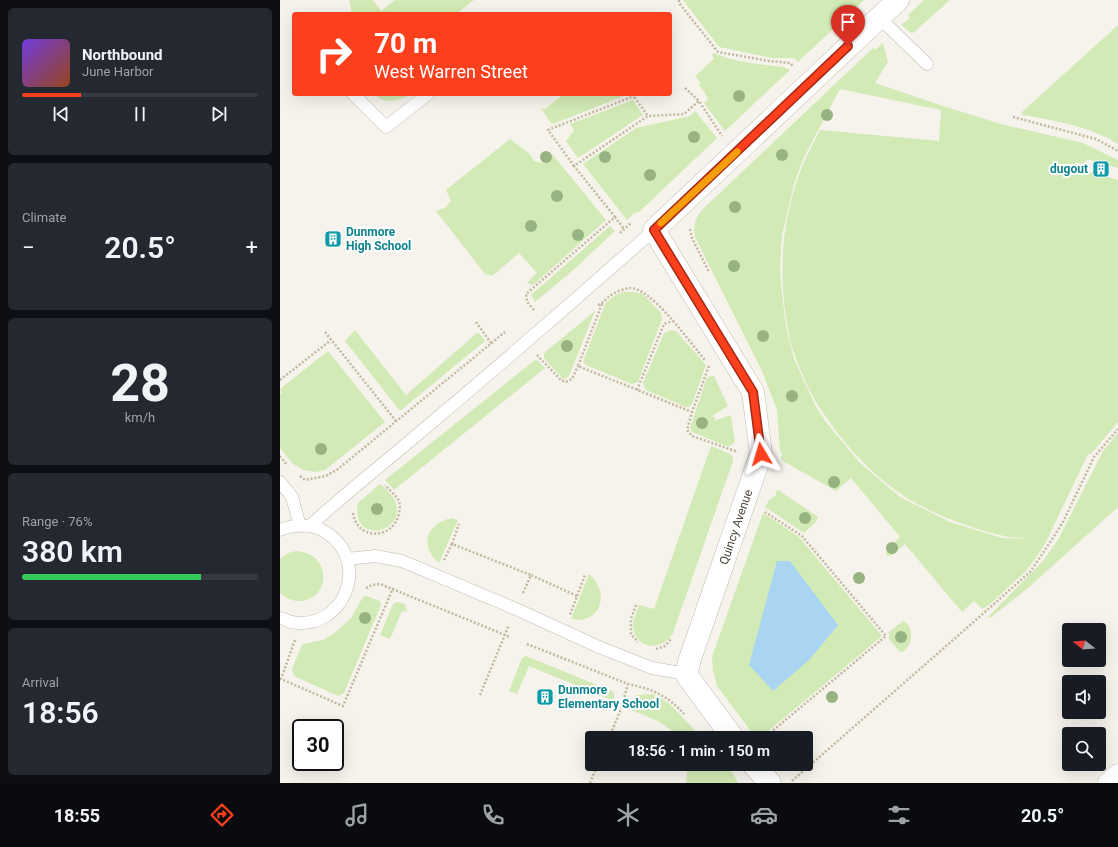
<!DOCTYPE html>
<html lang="en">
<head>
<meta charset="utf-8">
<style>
  :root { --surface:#171b24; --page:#242831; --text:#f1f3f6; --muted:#9ea1a6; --line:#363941; --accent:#fc3f1d }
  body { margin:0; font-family:Roboto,sans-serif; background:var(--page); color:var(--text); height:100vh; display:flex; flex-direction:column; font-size:15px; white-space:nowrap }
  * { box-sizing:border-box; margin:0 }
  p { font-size:13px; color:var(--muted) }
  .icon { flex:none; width:22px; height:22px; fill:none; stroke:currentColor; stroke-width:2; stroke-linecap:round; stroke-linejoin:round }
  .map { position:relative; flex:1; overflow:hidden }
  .side { display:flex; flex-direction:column; gap:8px; padding:8px; background:#0d0f14; width:280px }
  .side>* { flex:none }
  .top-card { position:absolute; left:12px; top:12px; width:380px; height:84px; border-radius:4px; box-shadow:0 4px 16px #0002; background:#fc3f1d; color:#fff; overflow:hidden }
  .needle { width:26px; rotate:287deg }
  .fabs { position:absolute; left:782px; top:623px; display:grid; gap:8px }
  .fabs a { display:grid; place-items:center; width:44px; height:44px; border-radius:4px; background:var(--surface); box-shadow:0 4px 16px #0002; font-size:20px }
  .speed { position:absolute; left:12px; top:719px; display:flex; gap:8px; font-size:20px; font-weight:700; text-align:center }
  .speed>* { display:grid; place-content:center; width:52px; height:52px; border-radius:50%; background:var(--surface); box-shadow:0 4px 16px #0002; line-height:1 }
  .speed .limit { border:2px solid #111; border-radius:6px; background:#fff; color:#111 }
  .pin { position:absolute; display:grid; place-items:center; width:34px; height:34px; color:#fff; margin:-41px -17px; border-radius:50% 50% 50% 0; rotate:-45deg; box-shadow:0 0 4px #0007 }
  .pin .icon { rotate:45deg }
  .me { position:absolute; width:44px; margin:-22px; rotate:353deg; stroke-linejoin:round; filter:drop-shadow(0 0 3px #0008) }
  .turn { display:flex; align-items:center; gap:14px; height:84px; padding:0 16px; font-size:18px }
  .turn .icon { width:52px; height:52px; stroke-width:2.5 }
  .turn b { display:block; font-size:28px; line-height:34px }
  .big { font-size:30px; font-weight:600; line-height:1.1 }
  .side .widget { flex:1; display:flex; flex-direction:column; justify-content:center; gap:6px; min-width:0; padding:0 14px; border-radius:6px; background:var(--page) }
  .side .dial { align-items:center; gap:0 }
  .dial b { font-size:52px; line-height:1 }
  .song { display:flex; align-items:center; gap:12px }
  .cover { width:48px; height:48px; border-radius:6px; background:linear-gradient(135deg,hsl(260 70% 55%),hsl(20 70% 35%)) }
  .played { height:4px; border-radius:2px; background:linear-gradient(90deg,var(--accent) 25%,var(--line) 25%) }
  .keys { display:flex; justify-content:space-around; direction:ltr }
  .heat { display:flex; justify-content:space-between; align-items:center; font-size:22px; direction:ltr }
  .charge { height:6px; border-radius:3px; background:linear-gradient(90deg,#34c759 76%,var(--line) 0) }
  .trip { position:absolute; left:305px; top:731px; width:228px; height:40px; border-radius:4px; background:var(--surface); box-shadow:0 4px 16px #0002; font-weight:600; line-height:40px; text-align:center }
  .dock { display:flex; height:64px; justify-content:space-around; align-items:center; background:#090b0e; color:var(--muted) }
  .dock .icon { width:28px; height:28px }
  .dock .current { color:var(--accent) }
  .dock b { font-size:18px; color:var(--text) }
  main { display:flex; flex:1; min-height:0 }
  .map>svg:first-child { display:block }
</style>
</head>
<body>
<main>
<section class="side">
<div class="widget">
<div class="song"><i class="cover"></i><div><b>Northbound</b><p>June Harbor</p></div></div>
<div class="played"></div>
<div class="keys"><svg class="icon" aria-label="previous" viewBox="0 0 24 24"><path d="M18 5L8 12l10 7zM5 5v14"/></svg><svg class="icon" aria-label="pause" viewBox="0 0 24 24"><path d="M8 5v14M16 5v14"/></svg><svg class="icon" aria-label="next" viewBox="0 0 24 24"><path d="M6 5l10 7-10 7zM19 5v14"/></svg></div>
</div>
<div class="widget"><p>Climate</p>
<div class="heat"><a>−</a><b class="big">20.5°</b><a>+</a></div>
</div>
<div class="widget dial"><b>28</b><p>km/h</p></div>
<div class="widget"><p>Range · 76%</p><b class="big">380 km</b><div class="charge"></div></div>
<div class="widget"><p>Arrival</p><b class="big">18:56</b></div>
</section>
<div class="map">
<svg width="838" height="783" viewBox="0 0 838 783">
  <rect width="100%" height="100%" fill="#f6f3ec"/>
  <path fill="#d2eab5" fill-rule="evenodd" d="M69,0H93L101,11L115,0H194L176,14H72Z
    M403,0H584L518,62L514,58H492L439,47Z
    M644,0H670L633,33L630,32L621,25L630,18L628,15Z
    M838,25V144C810,126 775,121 743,115L741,113Z
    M603,43L608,62L595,83L663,106L721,124L803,143L838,160V168L807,159L805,165L796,162L794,167L838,180V422L811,454H808L765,544L755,559L746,571L709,605L702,609L694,601L682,612L625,544L611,556L606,555L607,549L620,537L571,478L556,491L501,460L502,454L500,451L497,410L482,371L415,237C413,226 415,218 423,209L593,48L595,50ZM560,89L661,110L659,141L540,130C535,140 529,151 524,162C500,219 497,280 510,340C514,357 524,378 531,393C538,407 548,419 556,431C579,461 606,487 639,505C666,519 694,529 724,536C731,538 741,537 747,539L722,538L670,522L620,497L580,463L546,422L536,407L514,359L506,327L501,285L500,265L502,235L514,184L524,157Z
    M434,53C456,63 480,64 504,67L510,70L445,131L424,103L428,100L425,93L419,85L420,82L415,76L434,59L432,55Z
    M94,94H131C120,101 104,105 94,94Z
    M284,94H349L273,124L270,122L261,108L265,109Z
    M353,100L363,115L298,158L286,141L294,130L290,124Z
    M415,111L437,138L359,212L354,213L347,220L303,164L356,128L410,116Z
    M230,139L250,154L254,161L262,163L273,155L326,220L253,285L247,283L257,273L239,253L212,276L205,274L156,211L165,208L171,201L166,190Z
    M330,226L335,231L290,273L255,302L251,295Z
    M343,292H355L363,294L381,313L382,319L358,382L352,384L306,365L303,362L325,304L334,296Z
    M315,311L289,376L284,379L282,378L264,358V353Z
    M75,330L126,395L198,332L205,341L120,411L65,341Z
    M392,330L396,331L426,365L412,404L409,407H406L366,390L364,387L363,383L384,333Z
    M48,351L105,422L45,470L35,472L23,470L13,464L0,448V394L2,393L0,389Z
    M255,360L258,361L265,368L114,490L105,480Z
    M431,376H434L448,406L432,416L435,418L434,421L451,415L455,442L450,446H446L412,432L410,428L426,380L428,377Z
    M838,433V507L748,588L710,618L708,617L763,561L779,538L823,451Z
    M431,446L450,454L453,457V461L393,633C381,654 352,648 353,623C354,617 357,611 359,605L374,609Z
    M100,484C105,489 114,496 116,503C125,534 70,545 78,503Z
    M498,490L537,516L538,517L536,522L524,533L485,507L489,500L496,495V491Z
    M483,513L519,537L602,636L480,738H476L437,686L433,671L432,657Z
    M171,518L178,520L159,563C148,555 142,538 154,527C158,522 165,520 171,518Z
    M16,551C53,553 51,600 19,601C12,601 5,598 0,593V559L8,553Z
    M309,574C332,594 319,625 291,619Z
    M86,596L100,601L101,605L64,693L59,696L56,695L14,676L12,669L21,647L23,644L43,640L56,632L71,618L83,597Z
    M118,602L125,604L127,610L126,612L122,611L110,639L100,635L113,604Z
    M623,621C635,626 633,647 622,652L619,651L608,638L610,636L608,633Z
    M246,656L334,692V701L249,666L237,694L229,691L242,658Z
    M373,694L390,704L422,738H399C384,721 370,718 349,709L356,695Z
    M408,764H445L454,775L458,783H406Z"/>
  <path fill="#a9d4f2" d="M497,561H510L558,625L530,659L493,691L469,665Z"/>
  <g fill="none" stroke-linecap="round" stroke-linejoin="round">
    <g stroke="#c2bbae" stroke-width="13">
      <path id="lane" d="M598,18L610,28L647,64
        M73,94L106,127L148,94
        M0,482L12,497L20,526
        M30,526C62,496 97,469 131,440C213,371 294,301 374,230
        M0,530C16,524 32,523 47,533C92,563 63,632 11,622C8,621 4,619 0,618
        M67,559L95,556L122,561L236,609L319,647L372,668L406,674"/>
    </g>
    <g stroke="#c2bbae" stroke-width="23">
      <path id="street" d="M453,738L406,674L410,659L481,454L473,392L374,230L618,0
        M473,764L490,783
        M829,783L838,775"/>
    </g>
    <path stroke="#c4b79f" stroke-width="2.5" stroke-dasharray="2 2" stroke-linecap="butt" d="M399,0V3L438,52L489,61L510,63L514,67
      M405,88L419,101
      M352,94L368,116
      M733,117L816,139L838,151
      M294,166L268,130L354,96
      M335,217L294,166L368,116L404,114L419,101L442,136
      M410,229L412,238L429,272
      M340,233L351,223
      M322,304L298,366L412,412
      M318,305C324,303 327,297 333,294C337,291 345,289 350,288C371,287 411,344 425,360
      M254,310L247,302L246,294L335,217L344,229
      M196,322L211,343
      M45,332L116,421
      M257,355L281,380L286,382L292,379L298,366
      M429,366L412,412L407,430L412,436L458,452
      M0,380L51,340
      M357,390L384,324L393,321
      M0,456L7,465
      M20,476L25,480L46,476L58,469L225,332
      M73,513C77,541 114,540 119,513C120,509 120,505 119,501C116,495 109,490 105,485
      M172,544L179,524
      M164,560L172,544L251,575
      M86,588L92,585L100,584L230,637
      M243,593L251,575L297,596L290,615
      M297,596L305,575
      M356,605L351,619V634L358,642
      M15,640L1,679L63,706L113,588
      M247,644L348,684C372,689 387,695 404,714
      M376,649L385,646L391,639
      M200,695L229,625
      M329,738L341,709L348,684
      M484,738L606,636L522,536L485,512
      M512,781L697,619L750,572L767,547L783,522L814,457L838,429
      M310,783L318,764"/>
    <use href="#lane" stroke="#fff" stroke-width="12"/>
    <use href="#street" stroke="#fff" stroke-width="22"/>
  </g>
  <g fill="#97b381">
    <circle cx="459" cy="96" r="6"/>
    <circle cx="547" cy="115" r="6"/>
    <circle cx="414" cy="137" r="6"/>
    <circle cx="502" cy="155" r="6"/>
    <circle cx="266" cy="157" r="6"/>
    <circle cx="325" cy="157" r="6"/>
    <circle cx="370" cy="175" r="6"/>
    <circle cx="277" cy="196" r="6"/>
    <circle cx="455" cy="207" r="6"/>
    <circle cx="251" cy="226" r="6"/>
    <circle cx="298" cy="235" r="6"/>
    <circle cx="454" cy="266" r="6"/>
    <circle cx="483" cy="336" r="6"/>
    <circle cx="287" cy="346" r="6"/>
    <circle cx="512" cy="396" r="6"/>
    <circle cx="422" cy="423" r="6"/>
    <circle cx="41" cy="449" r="6"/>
    <circle cx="554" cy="482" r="6"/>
    <circle cx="97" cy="509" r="6"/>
    <circle cx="525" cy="518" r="6"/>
    <circle cx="612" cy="548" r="6"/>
    <circle cx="579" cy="578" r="6"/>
    <circle cx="85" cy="618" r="6"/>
    <circle cx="621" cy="637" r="6"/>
    <circle cx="552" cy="697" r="6"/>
  </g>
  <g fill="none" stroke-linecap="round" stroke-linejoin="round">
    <g stroke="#a42913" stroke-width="10">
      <path id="route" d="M481,454L473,392L374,230L568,46"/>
    </g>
    <use href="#route" stroke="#fc3f1d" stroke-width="7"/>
    <path stroke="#f59e0b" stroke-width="7" d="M381,223L457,152"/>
  </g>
  <defs>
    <g id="building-square" transform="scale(0.9)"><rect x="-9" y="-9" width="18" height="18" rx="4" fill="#0f9aa8" stroke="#fff"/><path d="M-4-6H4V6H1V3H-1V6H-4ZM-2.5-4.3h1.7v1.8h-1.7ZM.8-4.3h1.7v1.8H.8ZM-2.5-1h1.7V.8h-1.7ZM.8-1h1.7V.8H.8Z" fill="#fff"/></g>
  </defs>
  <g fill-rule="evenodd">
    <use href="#building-square" x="821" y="169"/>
    <use href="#building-square" x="53" y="239"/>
    <use href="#building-square" x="265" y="697"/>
  </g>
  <g text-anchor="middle" stroke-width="4" stroke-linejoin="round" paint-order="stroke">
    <g font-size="12" font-weight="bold" fill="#0d838f" stroke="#fff" text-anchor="start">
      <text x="808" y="173" text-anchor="end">dugout</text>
      <text x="66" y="236">Dunmore<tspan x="66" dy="14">High School</tspan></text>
      <text x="278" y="694">Dunmore<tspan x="278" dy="14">Elementary School</tspan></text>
    </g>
    <g font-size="12" fill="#4b4439" stroke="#fff">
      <text transform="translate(456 527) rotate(-71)" y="4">Quincy Avenue</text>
    </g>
  </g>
</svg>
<div class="fabs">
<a><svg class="needle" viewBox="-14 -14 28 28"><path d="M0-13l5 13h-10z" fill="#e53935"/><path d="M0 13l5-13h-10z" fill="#9ea1a6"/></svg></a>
<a><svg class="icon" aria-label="sound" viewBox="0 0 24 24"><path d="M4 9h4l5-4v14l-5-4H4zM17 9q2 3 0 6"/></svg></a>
<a><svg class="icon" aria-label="search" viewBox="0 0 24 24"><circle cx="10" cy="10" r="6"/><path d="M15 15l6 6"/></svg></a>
</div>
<div class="speed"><div class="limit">30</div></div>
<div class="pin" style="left:568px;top:46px;background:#d93025"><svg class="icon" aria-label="arrive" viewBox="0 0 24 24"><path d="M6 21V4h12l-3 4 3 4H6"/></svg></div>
<svg class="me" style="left:481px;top:454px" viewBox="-20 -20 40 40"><path d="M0-17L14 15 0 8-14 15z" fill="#fc3f1d" stroke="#fff" stroke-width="4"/></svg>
<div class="trip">18:56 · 1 min · 150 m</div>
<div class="top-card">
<div class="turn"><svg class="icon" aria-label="right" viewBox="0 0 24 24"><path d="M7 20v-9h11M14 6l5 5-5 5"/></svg><div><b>70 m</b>West Warren Street</div></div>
</div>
</div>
</main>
<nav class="dock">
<b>18:55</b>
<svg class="icon current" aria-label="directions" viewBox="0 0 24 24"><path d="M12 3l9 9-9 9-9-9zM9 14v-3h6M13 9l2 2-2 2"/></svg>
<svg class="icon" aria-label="music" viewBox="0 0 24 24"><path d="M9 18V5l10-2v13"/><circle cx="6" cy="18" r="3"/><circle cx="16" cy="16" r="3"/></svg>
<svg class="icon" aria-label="phone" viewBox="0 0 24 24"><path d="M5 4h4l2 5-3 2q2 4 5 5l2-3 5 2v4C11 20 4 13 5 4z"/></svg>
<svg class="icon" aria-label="climate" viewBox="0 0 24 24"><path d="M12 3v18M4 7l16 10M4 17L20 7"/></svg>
<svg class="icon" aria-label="car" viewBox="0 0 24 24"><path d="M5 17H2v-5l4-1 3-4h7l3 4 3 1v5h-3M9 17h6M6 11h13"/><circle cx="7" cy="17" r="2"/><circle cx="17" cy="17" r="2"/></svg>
<svg class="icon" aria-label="filters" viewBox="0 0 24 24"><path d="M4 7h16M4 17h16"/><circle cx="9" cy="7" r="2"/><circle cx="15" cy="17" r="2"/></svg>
<b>20.5°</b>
</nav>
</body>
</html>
